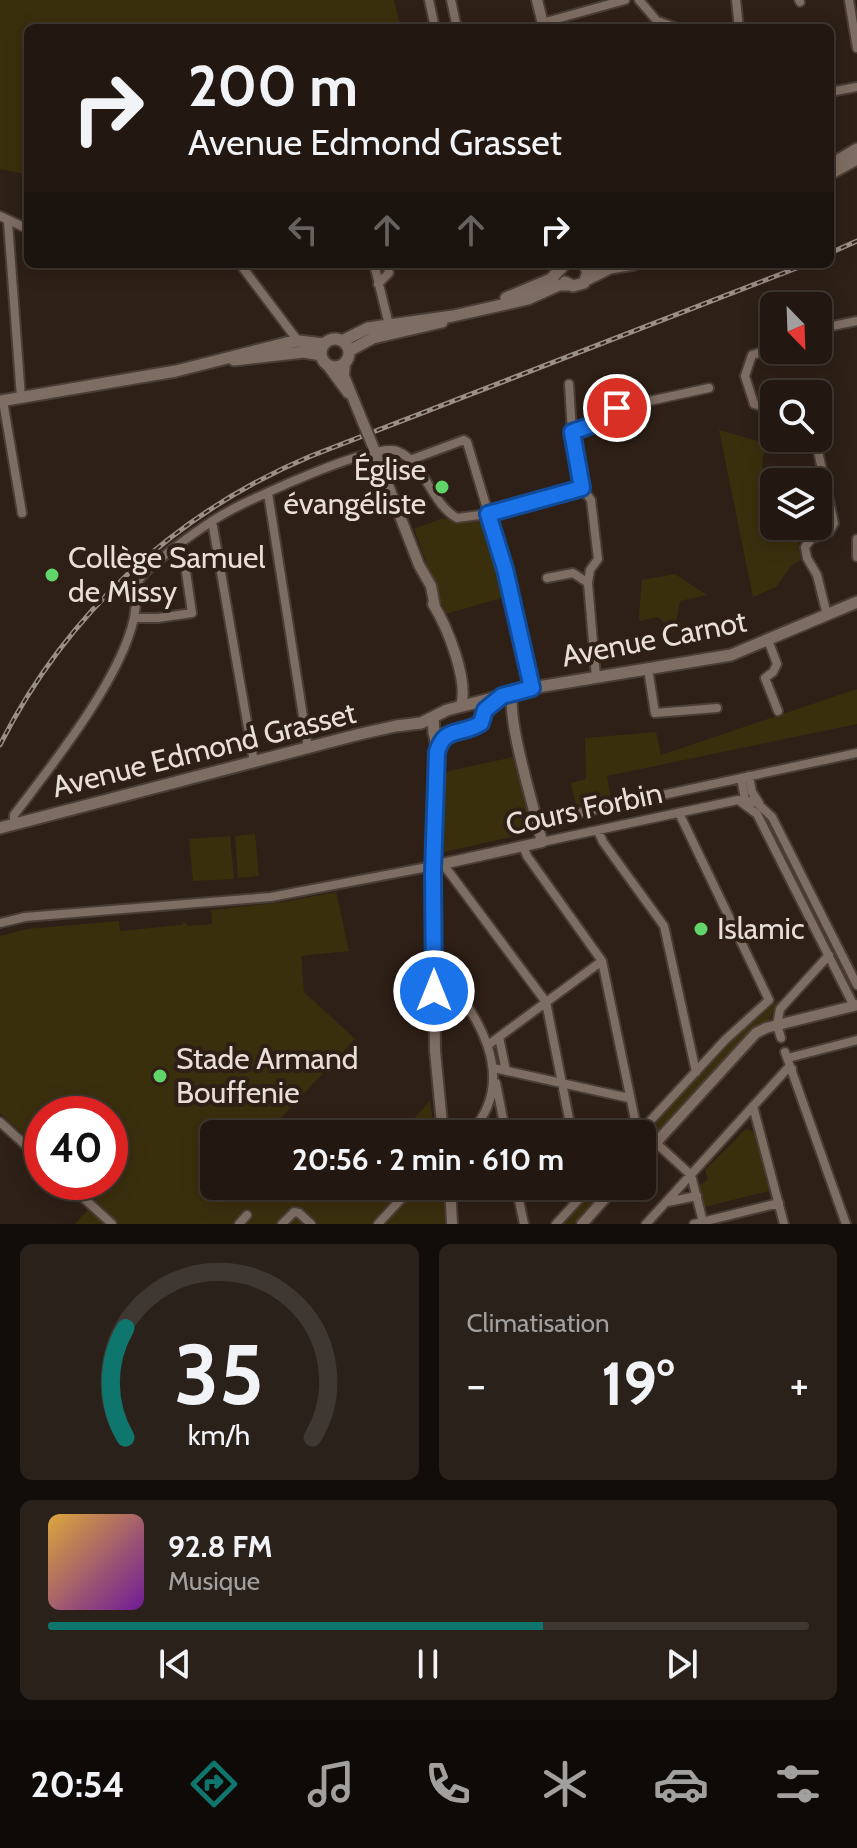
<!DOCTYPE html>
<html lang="fr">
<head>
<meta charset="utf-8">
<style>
  :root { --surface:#221811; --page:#2a211a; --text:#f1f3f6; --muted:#a2a09f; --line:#3f3731; --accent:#0f766e }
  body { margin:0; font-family:Cabin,sans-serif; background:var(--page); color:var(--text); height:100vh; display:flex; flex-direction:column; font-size:30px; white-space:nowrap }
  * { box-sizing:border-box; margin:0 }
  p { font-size:26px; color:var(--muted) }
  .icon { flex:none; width:44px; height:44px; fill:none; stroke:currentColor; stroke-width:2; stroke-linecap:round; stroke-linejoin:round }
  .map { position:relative; height:1224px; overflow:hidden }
  .details { display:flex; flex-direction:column; gap:20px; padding:20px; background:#130d09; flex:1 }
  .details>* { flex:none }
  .guide { position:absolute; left:24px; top:24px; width:810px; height:244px; border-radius:12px; box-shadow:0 4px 20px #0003,0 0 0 2px var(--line); background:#221811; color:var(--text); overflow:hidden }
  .needle { width:52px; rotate:157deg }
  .tools { position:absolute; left:760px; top:292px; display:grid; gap:16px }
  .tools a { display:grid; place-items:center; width:72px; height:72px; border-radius:12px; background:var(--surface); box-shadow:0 4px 20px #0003,0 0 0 2px var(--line); font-size:40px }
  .speed { position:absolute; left:24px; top:1096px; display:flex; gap:16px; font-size:40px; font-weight:700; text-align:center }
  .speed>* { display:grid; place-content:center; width:104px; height:104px; border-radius:50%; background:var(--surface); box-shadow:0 4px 20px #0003,0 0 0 2px var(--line); line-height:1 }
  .speed .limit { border:12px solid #d22; background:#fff; color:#111 }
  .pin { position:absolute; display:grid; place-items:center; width:68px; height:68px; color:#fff; margin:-34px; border:4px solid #fff; border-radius:50%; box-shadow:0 2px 8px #0007 }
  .me { position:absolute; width:88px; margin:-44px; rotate:0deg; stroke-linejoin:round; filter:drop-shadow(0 0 6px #0008) }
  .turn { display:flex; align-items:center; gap:28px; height:168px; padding:0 32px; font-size:36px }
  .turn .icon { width:104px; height:104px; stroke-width:2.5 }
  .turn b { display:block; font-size:56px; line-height:68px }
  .lanes { display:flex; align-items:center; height:76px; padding:0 32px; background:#0003; justify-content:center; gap:40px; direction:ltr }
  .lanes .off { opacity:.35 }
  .big { font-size:60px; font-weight:800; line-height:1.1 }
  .details .tile { flex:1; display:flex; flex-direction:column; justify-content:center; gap:12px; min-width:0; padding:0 28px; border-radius:12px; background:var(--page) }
  .details .dial { align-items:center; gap:0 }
  .dial svg { height:208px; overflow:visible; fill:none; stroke:var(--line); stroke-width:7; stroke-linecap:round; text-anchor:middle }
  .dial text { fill:var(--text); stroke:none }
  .song { display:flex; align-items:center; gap:24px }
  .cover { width:96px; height:96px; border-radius:12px; background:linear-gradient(135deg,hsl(40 70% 55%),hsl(280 70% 35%)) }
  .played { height:8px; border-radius:4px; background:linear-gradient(90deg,var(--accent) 65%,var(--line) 65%) }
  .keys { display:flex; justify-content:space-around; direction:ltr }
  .heat { display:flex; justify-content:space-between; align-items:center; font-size:44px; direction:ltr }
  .details .tiles { flex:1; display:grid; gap:20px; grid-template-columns:1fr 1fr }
  .tile:last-child { grid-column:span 2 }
  .trip { position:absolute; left:200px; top:1120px; width:456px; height:80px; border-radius:12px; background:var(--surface); box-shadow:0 4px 20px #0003,0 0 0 2px var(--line); font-weight:800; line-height:80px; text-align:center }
  .menu { display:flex; height:128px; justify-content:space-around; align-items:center; background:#0e0a07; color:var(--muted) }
  .menu .icon { width:56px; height:56px }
  .menu .active { color:var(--accent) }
  .menu b { font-size:36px; color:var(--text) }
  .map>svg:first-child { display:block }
</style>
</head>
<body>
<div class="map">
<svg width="857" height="1224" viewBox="0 0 857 1224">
  <rect width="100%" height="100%" fill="#2e2017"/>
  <path fill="#3a2f0d" d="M0,0H394L401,28H28V175L0,169Z
    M719,430L765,443L762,467L774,502V526H796L801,560L791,566L776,587L753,597Z
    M443,518L454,521L482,520L487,523L508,596L446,614L414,529Z
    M675,574L707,595L680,601L674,633L658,617L640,621L639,617L642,580Z
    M857,689V724L607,776L611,798L576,806L571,783L586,779L585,738L656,732L661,755Z
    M513,757L533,832L444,852L445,772Z
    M255,834L259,876L238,878L235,836Z
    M230,836L234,879L193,881L189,839Z
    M336,892L349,951L301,956L304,992L355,1039L266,1134H214V1186H320L338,1202L352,1186H443L445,1224H75L96,1200L77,1182H110V1114H42V1151L0,1113V936L27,929L119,921L120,931L181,925L184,922L188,926L212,924L211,910L283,902Z
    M779,999L769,1020L754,1028L642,1150V1135L733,1035L750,1021L753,1023Z
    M430,1101L435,1134H400Z
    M746,1129L755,1132L769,1191L704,1207L699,1186L708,1179L705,1170Z
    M595,1186H609L574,1224H560Z"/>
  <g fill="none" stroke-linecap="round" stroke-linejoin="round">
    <g stroke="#493d36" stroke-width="12">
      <path id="minor" d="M429,0L435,28
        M451,0L457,28
        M639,0L657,21L677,28
        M736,0L739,28
        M799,0L800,2
        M849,0L857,48
        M542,23L625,0
        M830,92L857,87
        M0,216L28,229
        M8,222L21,398
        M159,264H162
        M240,264L298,341
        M374,264L390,329
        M378,284L389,273L387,264
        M818,329L857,321
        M774,348L752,355L745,376L754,404L774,410
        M569,384L572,432
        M3,401L22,513
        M815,438L834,523L829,532L811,539L805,547L807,558L817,575L827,615
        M410,460L464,440L467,442L505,569L532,688
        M268,493L308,748
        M212,521L254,762
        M857,539V557
        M547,578L573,573L588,583
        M134,618H158L192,613L184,558L178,548
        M768,640L777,664L773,672L765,678L778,711
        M648,669L655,713L717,708
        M596,677L588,583L590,570L598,559L591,500L582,488L572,432L575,429L597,424L617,408L709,388
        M749,776L752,792L759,803
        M741,778L745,799
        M741,802L757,814L854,1006
        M537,822L857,753
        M14,824V815C52,765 121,679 134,618C136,606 137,593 139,580C151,562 210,521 231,510C255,497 375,442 397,451C425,462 430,503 457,518L488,514L582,488
        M598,831L603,842L664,926L696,1072
        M542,842L738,800L756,802L772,817L857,985
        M523,846L527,856L602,961L638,1134
        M443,864L546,1002L572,1134
        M0,923L25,917L271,897L433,866
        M434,963C475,1009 523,1078 469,1134
        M499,1037L506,1071
        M781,1038L777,1025L780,1009L829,955
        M488,1045L602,961
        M785,1052L846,1224
        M788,1058L857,1040
        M494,1068L629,1098
        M496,1083L506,1134
        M753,1106L784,1224
        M0,1122L42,1160
        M638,1134L725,1040L769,1000L679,813
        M656,1143L691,1175L703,1222
        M66,1182L112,1224
        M516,1186L524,1224
        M667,1202L697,1196
        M239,1224L247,1215
        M282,1224L294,1212L299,1213L311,1224
        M378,1224L413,1186
        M556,1224L591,1186
        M646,1224L787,1069H792
        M694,1224L779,1203"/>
    </g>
    <g stroke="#493d36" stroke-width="14">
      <path id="tertiary" d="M537,0L544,28
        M345,363L344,376L362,420
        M328,366L348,393
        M372,444L419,565L431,586L435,607
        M433,604C447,626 469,681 461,706
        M434,733L437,752L433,872L435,1051L443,1134
        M433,866L542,842C534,806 508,726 512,693
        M642,1158L756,1033L766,1028L857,1005
        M450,1186L452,1224
        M582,1224L616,1186"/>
    </g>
    <g stroke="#493d36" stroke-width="15">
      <path id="secondary" d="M830,165L857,149
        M830,174L857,159
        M586,280L610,268L634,264
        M565,282L573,286L584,283L588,272L584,264
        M506,298L551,279L565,264
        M321 353a14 14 0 1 1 28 0a14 14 0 1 1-28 0Z
        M342,341L368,328L453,316L528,299L559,285H569
        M349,351L373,338L442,322
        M234,360L304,352L321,355
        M0,401L176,371L286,343L298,341L324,344
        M433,717L434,733C451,737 483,730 485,710
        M0,828L360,734L396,726L421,723L447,710L532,688L731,655L857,602"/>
    </g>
    <use href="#minor" stroke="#7e6d62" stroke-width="8"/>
    <use href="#tertiary" stroke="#7e6d62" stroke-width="10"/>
    <use href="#secondary" stroke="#7e6d62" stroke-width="11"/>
    <g stroke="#9a8f87" stroke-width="5">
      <path id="rail" d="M830,253L857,241
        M0,745C66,614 175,513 311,456L807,264"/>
    </g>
    <use href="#rail" stroke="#2e2017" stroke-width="2" stroke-dasharray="6" stroke-linecap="butt"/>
    <g stroke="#493d36" stroke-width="14" stroke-linecap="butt">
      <path id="tertiary-bridge" d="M362,420L372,444"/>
    </g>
    <use href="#tertiary-bridge" stroke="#7e6d62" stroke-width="10"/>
  </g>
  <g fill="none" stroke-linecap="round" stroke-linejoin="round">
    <g stroke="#114b97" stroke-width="20">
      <path id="route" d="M434,991L433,872L437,752C445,725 462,736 481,723L485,710L502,696L532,688L505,569L488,514L582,488L572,432L603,421L617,408"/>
    </g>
    <use href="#route" stroke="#1a73e8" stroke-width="14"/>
  </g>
  <g fill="#61d46a" stroke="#2e2017" stroke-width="3">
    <circle cx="442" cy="487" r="8"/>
    <circle cx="52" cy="575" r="8"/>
    <circle cx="701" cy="929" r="8"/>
    <circle cx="160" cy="1076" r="8"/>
  </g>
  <g text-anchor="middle" stroke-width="8" stroke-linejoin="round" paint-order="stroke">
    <g font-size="30" fill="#e9dfd9" stroke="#2e2017" text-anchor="start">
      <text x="426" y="480" text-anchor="end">Église<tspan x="426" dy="34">évangéliste</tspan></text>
      <text x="68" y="568">Collège Samuel<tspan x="68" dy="34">de Missy</tspan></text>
      <text x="717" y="939">Islamic</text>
      <text x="176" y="1069">Stade Armand<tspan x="176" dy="34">Bouffenie</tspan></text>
    </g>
    <g font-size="30" fill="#e9dfd9" stroke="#2e2017">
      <text transform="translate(654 639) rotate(-11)" y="10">Avenue Carnot</text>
      <text transform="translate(204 750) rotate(-14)" y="10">Avenue Edmond Grasset</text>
      <text transform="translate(584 809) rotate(-12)" y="10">Cours Forbin</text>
    </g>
  </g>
</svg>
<div class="tools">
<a><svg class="needle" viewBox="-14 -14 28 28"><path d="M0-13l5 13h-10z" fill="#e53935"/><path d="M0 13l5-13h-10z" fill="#a2a09f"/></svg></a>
<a><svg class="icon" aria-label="search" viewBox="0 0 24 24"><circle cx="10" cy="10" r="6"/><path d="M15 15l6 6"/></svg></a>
<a><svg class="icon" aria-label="layers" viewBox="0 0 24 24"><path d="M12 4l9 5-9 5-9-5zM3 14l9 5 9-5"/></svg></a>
</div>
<div class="speed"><div class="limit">40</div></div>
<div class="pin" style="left:617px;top:408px;background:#d93025"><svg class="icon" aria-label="arrive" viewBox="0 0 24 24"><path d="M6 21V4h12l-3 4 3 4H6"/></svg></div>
<svg class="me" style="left:434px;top:991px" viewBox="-20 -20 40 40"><circle r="17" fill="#1a73e8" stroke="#fff" stroke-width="3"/><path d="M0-11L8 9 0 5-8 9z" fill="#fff"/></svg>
<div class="trip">20:56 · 2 min · 610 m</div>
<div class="guide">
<div class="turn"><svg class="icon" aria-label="right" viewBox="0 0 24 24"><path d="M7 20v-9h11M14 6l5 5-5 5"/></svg><div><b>200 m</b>Avenue Edmond Grasset</div></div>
<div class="lanes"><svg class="icon off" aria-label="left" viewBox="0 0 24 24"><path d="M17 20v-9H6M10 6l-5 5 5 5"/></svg><svg class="icon off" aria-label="ahead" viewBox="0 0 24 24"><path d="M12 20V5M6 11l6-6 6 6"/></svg><svg class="icon off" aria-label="ahead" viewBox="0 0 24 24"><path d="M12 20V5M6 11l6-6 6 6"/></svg><svg class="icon" aria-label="right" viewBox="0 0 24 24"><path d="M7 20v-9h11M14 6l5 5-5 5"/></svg></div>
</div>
</div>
<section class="details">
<div class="tiles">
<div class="tile dial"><svg viewBox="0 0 100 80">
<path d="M14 69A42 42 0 1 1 86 69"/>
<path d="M14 69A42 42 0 0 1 14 27" stroke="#0f766e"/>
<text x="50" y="56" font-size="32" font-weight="700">35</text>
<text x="50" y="72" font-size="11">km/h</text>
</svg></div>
<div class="tile"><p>Climatisation</p>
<div class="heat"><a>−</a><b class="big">19°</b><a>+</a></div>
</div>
<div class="tile">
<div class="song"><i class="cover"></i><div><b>92.8 FM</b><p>Musique</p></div></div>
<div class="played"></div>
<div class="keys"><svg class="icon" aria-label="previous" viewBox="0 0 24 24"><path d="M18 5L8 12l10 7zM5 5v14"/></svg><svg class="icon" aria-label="pause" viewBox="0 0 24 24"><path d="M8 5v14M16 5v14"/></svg><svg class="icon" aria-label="next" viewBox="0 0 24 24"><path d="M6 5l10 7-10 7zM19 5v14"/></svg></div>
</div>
</div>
</section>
<nav class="menu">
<b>20:54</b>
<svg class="icon active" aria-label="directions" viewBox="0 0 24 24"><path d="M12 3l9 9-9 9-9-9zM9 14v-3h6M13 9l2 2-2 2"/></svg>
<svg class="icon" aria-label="music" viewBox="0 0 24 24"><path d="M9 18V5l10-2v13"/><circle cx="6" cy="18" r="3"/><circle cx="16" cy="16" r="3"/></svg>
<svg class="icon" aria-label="phone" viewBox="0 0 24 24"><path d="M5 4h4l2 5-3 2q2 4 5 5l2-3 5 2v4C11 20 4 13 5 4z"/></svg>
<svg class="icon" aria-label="climate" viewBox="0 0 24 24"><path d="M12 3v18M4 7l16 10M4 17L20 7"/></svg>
<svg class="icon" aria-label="car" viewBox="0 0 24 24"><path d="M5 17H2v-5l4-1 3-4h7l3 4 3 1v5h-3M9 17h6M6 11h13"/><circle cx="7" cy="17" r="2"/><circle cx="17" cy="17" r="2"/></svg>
<svg class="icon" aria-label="filters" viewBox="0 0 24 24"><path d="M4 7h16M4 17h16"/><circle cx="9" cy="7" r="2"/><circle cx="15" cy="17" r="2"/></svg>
</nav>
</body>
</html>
